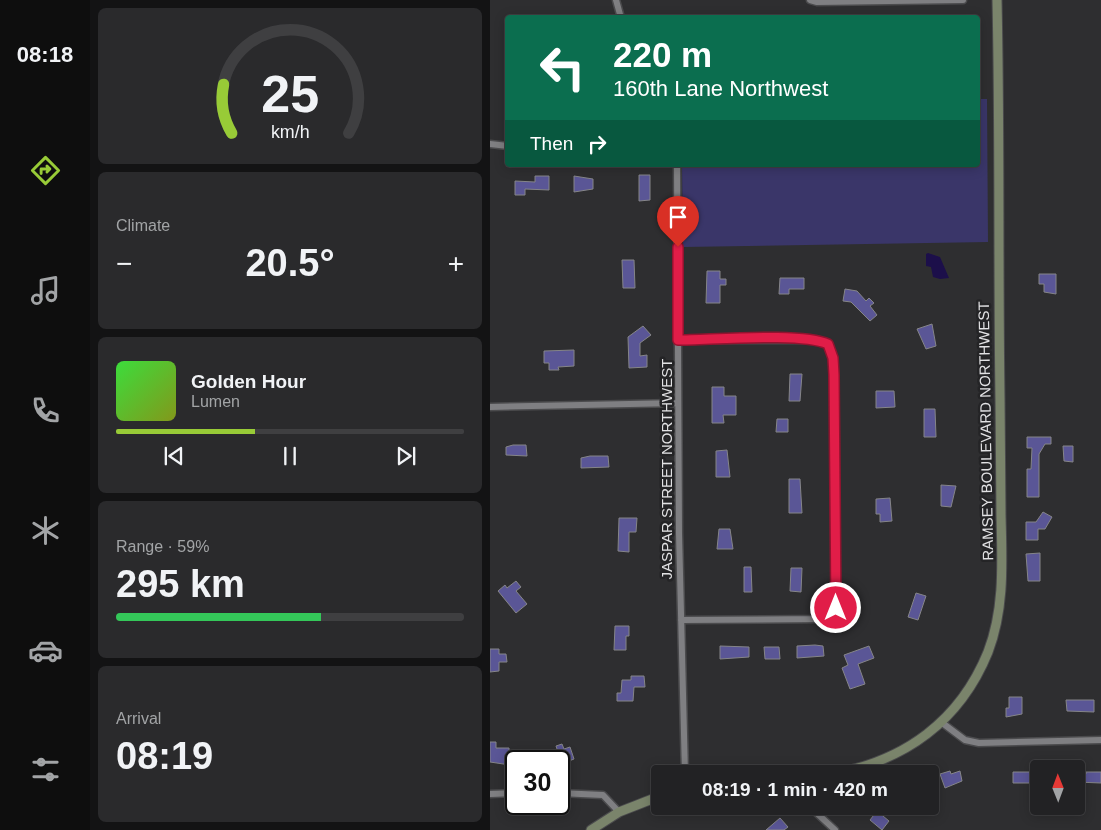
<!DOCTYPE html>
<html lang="en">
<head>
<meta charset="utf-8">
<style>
  :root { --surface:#222224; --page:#2a2a2c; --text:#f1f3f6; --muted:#a2a4a6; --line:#3f3f41; --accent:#98cb37 }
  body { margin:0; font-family:Helvetica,sans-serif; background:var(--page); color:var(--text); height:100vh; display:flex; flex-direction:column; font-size:19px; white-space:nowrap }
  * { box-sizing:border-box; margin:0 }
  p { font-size:16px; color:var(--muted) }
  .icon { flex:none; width:28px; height:28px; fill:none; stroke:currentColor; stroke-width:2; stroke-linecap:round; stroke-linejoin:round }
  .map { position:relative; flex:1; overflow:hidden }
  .sheet { display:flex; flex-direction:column; gap:8px; padding:8px; background:#131314; width:400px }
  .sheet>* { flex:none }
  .guide { position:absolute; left:15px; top:15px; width:475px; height:152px; border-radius:5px; box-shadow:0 2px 12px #0003,0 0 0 1px var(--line); background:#0b6e4f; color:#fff; overflow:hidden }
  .needle { width:32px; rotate:359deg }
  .buttons { position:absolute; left:540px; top:760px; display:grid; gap:10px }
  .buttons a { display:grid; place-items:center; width:55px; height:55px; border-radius:5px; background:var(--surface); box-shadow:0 2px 12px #0003,0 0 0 1px var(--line); font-size:25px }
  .speed { position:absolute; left:15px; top:750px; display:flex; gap:10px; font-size:25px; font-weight:700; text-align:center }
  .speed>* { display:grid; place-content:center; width:65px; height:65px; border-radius:50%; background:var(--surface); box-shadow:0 2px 12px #0003,0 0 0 1px var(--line); line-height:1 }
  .speed .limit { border:2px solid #111; border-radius:8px; background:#fff; color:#111 }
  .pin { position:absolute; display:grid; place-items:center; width:42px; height:42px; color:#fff; margin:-51px -21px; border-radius:50% 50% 50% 0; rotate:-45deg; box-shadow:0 0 5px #0007 }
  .pin .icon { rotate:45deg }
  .me { position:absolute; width:55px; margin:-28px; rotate:0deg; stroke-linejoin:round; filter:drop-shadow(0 0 4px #0008) }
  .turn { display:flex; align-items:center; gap:18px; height:105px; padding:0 25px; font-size:22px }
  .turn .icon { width:65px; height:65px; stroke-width:2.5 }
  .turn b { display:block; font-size:35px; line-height:42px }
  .then { display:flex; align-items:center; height:48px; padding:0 25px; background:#0003; gap:10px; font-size:19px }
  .big { font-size:38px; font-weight:800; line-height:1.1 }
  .sheet .card { flex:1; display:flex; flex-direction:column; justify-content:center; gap:8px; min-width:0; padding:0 18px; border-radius:8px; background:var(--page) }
  .sheet .dial { align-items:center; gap:0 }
  .dial svg { height:130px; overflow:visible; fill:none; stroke:var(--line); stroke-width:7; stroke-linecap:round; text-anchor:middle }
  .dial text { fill:var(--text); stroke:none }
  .song { display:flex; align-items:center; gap:15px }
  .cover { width:60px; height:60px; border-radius:8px; background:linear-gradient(135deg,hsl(120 70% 55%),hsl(70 70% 35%)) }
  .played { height:5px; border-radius:2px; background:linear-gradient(90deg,var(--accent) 40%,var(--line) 40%) }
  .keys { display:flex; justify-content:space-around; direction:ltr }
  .heat { display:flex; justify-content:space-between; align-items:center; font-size:28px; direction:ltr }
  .charge { height:8px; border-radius:4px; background:linear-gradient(90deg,#34c759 59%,var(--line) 0) }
  .trip { position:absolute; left:161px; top:765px; width:288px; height:50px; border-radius:5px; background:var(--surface); box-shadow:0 2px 12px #0003,0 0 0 1px var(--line); font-weight:800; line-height:50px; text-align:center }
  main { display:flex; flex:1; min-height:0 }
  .menu { display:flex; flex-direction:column; width:90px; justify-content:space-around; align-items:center; background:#0e0e0e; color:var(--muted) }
  .menu .icon { width:35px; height:35px }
  .menu .current { color:var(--accent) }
  .menu b { font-size:22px; color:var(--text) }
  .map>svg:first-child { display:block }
</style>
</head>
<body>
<main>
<nav class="menu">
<b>08:18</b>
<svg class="icon current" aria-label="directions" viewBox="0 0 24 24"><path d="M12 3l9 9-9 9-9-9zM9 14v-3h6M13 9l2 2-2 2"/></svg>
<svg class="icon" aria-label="music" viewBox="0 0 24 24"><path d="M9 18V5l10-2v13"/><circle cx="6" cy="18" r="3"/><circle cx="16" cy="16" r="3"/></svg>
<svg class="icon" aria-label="phone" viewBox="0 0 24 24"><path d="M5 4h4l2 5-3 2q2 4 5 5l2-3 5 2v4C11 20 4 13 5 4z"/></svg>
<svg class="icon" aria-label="climate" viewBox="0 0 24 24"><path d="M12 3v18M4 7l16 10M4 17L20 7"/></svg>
<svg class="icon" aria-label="car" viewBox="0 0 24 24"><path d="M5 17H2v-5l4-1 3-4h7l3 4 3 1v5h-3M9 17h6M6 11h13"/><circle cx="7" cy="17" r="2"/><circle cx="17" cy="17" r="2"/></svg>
<svg class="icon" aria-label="filters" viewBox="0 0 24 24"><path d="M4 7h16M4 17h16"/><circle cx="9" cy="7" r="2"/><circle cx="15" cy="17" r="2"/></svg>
</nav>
<section class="sheet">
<div class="card dial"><svg viewBox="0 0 100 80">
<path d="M14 69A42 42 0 1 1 86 69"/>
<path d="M14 69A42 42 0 0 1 9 39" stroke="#98cb37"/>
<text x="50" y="56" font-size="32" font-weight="700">25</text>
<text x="50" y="72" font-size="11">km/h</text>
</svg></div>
<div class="card"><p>Climate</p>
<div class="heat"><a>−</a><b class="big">20.5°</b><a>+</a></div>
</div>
<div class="card">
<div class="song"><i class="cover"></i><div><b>Golden Hour</b><p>Lumen</p></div></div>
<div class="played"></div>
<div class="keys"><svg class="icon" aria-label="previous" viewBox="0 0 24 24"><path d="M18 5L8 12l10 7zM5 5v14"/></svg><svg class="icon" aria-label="pause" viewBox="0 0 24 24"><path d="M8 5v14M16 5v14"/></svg><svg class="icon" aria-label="next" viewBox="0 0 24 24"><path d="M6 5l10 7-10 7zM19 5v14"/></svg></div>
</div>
<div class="card"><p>Range · 59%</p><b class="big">295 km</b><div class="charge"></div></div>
<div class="card"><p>Arrival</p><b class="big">08:19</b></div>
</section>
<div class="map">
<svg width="611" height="830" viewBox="0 0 611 830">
  <rect width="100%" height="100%" fill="#2e2e30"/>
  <path fill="#3a3669" d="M488,99H497L498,242L193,247L192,165H488Z"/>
  <path fill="#1c0f4a" d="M438,253L450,257L459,278L450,279L443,277L441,267L436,266V254Z"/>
  <path fill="#5a5696" stroke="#858588" d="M149,175H160V200L149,201Z
    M45,176H59V190L35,189V195H25V181L45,182Z
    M84,176L103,179V189L84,192Z
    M132,260H144L145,288H133Z
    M217,271H230V279H236V285H230V303H216Z
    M549,274H566V294L554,292V284H549Z
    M290,278H314V289H299V294H289Z
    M355,289L367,291L376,301L379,298L384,303L380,306L387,315L380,321L361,302L353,301Z
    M442,324L446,346L436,349L427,329Z
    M153,326L161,335L150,343V356L157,355V367L139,368L138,337Z
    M84,350V366L68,367L69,370H59V363H54V351Z
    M300,374H312L310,401H299Z
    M222,387H234V396H246V415H233L234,423H222Z
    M386,391H404L405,407L386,408Z
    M434,409H445L446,437H434Z
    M287,419H298V432H286Z
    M537,437H561V444H555L549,454V497H537V469H541L542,448H537Z
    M23,445H36L37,456L16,455V447Z
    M573,446H583V462L574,461Z
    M237,450L240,477H226V451Z
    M100,456H118L119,467L91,468V458Z
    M299,479H310L312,513H299Z
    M451,485L466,486L461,507L451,506Z
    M400,498L402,521L390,522V514H386V499Z
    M553,512L562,517L555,529H548V540H536V522H546Z
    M129,518H147L146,532H139V552L128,551Z
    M229,529H240L243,549H227Z
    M550,553V581H538L536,554Z
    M254,567H261L262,592H254Z
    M301,568H312L311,592L300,591Z
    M26,581L31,587L26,591L37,604L26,613L8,591L15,585L17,588Z
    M426,593L436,596L428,620L418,617Z
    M125,626H139V636H136V650H124Z
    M325,645L333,646L334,656L307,658V646Z
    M230,646L259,647V657L230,659Z
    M379,646L384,658L368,664L375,684L360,689L352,668L358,665L354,655Z
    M274,647H289L290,659H275Z
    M0,649H9V654H16L17,662H9V671L0,672Z
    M141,676H154L155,687H144L143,701H127V693H131L132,680H141Z
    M519,697H532V714L516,717V708H519Z
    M576,700H604V712L577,711Z
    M0,742H6V748H19L20,765L0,762Z
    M72,744L74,749L80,747L84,759L69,765V761H63L60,754L68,752L66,746Z
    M460,771L461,774L470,771L472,781L455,788L450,774Z
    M523,772H548V783H523Z
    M596,772H611V783L586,782V774H596Z
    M387,811L399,821L392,830L380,820Z
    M290,818L298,827L294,830H276Z"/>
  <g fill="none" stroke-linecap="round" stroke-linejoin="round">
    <g stroke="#4b4b4d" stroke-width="9">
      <path id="street" d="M126,0L131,18
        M320,0L327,2L473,0
        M0,144L18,146
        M187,165L189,533L195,774
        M188,340H329L337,344L343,358L344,375L346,599C345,611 343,617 331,619L191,620
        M0,407L188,403
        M451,722L475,740L489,743L611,740
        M69,793L113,795L129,812
        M0,794L26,793
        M319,806L345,830"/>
    </g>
    <g stroke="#4b4b4d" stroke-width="11">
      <path id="secondary" d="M342,774C415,761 470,721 498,652C515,608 512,561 511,515C511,476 510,437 510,398C508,265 510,133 507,0
        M101,830L129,812L170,796"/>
    </g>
    <use href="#street" stroke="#7f7f82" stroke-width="6"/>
    <use href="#secondary" stroke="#7a846b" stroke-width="9"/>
  </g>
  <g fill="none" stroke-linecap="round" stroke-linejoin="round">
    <g stroke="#92132f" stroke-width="12">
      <path id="route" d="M188,247V340C221,340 312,332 338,344L343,358L344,375L346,608"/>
    </g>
    <use href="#route" stroke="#e11d48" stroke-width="9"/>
  </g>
  <g text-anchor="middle" stroke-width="5" stroke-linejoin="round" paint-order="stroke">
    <g font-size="15" fill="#e2e2e4" stroke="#242426">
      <text transform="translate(496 431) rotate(-91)" y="5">RAMSEY BOULEVARD NORTHWEST</text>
      <text transform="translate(177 469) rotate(-90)" y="5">JASPAR STREET NORTHWEST</text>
    </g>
  </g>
</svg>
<div class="buttons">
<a><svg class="needle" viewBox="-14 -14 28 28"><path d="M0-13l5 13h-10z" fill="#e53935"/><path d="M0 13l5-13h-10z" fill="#a2a4a6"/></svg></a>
</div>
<div class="speed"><div class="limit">30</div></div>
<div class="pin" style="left:188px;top:247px;background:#d93025"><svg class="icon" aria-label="arrive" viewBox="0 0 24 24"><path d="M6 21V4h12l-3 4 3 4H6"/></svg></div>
<svg class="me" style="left:346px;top:608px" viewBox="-20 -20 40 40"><circle r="17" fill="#e11d48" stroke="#fff" stroke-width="3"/><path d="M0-11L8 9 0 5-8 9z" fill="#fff"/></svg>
<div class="trip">08:19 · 1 min · 420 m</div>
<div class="guide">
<div class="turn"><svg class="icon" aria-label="left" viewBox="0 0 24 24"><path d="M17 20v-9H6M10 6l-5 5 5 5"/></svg><div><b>220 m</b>160th Lane Northwest</div></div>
<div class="then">Then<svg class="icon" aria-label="right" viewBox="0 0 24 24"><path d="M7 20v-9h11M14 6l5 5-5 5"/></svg></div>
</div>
</div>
</main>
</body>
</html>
